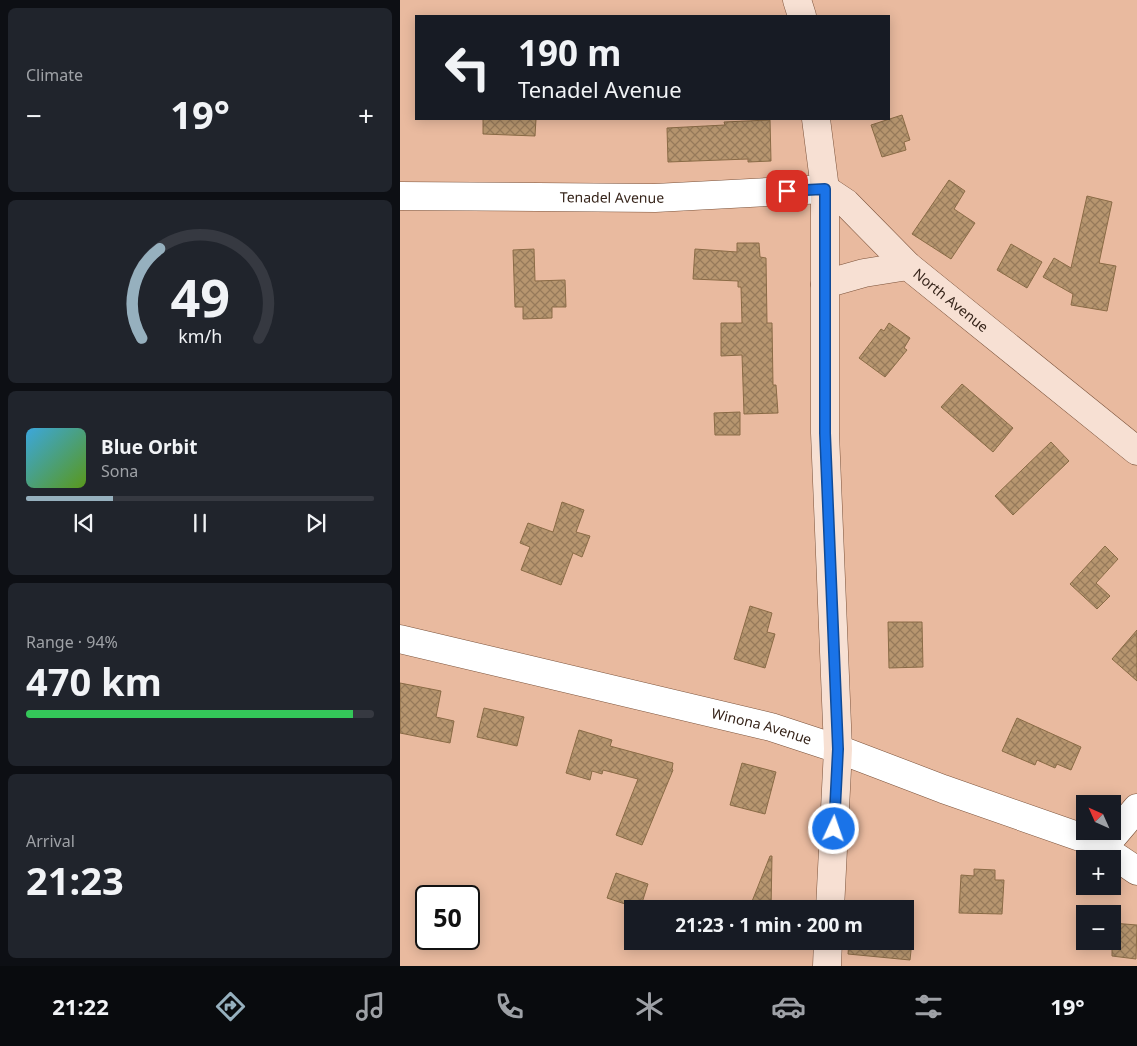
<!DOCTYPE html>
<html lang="en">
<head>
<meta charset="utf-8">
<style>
  :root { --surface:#171b24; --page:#20242c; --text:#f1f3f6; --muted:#9ea1a6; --line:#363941; --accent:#96b0be }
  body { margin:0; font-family:"Noto Sans",sans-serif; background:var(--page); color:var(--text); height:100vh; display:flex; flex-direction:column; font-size:19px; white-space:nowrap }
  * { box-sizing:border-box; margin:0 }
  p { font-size:16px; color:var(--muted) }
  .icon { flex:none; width:28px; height:28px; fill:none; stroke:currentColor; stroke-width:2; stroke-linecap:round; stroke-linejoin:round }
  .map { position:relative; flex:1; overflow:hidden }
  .sheet { display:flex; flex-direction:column; gap:8px; padding:8px; background:#0d0f14; width:400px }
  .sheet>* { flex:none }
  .banner { position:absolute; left:15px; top:15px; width:475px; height:105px; border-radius:0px; box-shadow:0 2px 12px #0003; background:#171b24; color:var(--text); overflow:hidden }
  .needle { width:32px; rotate:315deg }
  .buttons { position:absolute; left:676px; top:795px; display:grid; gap:10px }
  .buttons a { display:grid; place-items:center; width:45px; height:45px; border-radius:0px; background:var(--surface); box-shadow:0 2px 12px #0003; font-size:25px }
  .speed { position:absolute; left:15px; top:885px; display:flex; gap:10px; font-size:25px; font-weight:700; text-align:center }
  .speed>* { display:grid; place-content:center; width:65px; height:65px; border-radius:50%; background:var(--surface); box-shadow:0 2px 12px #0003; line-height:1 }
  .speed .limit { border:2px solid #111; border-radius:8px; background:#fff; color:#111 }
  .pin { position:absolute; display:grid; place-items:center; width:42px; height:42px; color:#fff; margin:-21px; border-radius:10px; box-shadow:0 2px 8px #0006 }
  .me { position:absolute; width:55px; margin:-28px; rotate:3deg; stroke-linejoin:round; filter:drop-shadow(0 0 4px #0008) }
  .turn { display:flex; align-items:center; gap:18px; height:105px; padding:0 20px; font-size:22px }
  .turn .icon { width:65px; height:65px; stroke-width:2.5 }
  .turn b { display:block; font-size:35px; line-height:42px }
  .big { font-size:38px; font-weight:700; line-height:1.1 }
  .sheet .widget { flex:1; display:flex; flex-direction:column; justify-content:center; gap:8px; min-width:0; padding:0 18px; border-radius:8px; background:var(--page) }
  .sheet .dial { align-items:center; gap:0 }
  .dial svg { height:130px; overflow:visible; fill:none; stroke:var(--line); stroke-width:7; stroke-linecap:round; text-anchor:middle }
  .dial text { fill:var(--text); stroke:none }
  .song { display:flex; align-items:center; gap:15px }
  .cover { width:60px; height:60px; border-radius:8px; background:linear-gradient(135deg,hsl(200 70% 55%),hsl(90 70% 35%)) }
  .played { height:5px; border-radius:2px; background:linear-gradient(90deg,var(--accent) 25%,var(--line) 25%) }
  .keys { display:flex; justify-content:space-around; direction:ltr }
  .heat { display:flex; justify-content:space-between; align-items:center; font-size:28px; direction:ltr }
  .charge { height:8px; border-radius:4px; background:linear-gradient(90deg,#34c759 94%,var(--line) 0) }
  .trip { position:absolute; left:224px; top:900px; width:290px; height:50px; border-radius:0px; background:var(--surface); box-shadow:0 2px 12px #0003; font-weight:700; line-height:50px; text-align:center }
  .tabs { display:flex; height:80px; justify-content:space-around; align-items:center; background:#090b0e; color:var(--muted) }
  .tabs .icon { width:35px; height:35px }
  .tabs .active { color:var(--accent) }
  .tabs b { font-size:22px; color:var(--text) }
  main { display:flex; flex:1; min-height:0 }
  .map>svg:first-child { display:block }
</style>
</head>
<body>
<main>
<section class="sheet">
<div class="widget"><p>Climate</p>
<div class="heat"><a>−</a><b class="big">19°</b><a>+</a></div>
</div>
<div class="widget dial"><svg viewBox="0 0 100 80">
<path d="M14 69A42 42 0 1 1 86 69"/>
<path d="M14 69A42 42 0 0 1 25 14" stroke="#96b0be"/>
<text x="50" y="56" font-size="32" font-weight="700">49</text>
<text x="50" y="72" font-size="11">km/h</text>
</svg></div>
<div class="widget">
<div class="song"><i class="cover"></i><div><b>Blue Orbit</b><p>Sona</p></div></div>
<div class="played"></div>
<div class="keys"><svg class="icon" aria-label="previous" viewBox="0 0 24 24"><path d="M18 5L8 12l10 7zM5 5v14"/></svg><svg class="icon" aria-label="pause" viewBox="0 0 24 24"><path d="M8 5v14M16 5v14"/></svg><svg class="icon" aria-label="next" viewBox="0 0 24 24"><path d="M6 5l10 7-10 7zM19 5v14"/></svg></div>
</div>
<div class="widget"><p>Range · 94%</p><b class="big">470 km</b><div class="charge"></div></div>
<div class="widget"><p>Arrival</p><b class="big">21:23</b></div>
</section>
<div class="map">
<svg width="737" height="966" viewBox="0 0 737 966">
  <defs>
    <pattern id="building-cross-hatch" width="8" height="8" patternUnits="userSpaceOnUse" patternTransform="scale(1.25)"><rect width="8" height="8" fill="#b7966f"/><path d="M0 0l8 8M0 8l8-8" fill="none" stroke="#967a5a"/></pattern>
  </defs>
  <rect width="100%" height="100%" fill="#e9ba9f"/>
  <path fill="url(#building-cross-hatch)" stroke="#8a6b46" d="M502,115L510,140L504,142L506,150L482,157L471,125Z
    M83,119H136L135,136L83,134Z
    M370,120L371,161L348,162V159L268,162L267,128L325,125L324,122Z
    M549,180L565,191L554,209L575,223L551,259L512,234Z
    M687,196L712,202L699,263L716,266L707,311L671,305L673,294L643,277L654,258L671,268Z
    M337,243H359L360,257L366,258L367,323H372L373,385H376L378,413L344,414L342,355L321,356V323H342L341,287H338V281L293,279L295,249L337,252Z
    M611,244L642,262L627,288L597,270Z
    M134,249L135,281L165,280L166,307H152V318L123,319V307H115L113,250Z
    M489,323L510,338L504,348L507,350L485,377L459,358L481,329L484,331Z
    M562,384L613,428L593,452L541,407Z
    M340,412V435H315L314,413Z
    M651,442L669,461L613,515L595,496Z
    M162,502L184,510L176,532L190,536L182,557L173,553L161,585L121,570L130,547L120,543L128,523L153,532Z
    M705,546L718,559L696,583L710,596L697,609L670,584Z
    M350,606L372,613L367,632L375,634L365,668L334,659Z
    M488,622H522L523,667L489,668Z
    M737,630V681L712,659Z
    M0,683L41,691L36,717L54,721L50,743L0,733Z
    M84,708L124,717L117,746L77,737Z
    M617,718L681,747L671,770L657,764L655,768L637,760L635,765L602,751Z
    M179,730L212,740L210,746L273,763L272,769L273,770L242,845L216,835L238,779L203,770L202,774L192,771L190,780L166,773Z
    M342,763L376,772L365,814L330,805Z
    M370,856H372L371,909H349Z
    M574,869L595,870V880H604L602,914L559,913L561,875L574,876Z
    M216,873L248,884L240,909L207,898Z
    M712,923L737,925L736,959L712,956Z
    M449,941H512L510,960L448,954Z"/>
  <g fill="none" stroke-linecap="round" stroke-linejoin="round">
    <g stroke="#7b523a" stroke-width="29">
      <g id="minor">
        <path id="s1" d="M0,196L255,198L425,189"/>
        <path id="s2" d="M0,639L371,727L438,749L543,789L683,838L703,848L737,871"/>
        <path d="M703,848L737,808"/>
      </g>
    </g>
    <g stroke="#7b523a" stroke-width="29">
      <g id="secondary">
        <path d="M397,0L402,16"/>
        <path id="s3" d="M416,119L425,189L446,203L508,266L737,451"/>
        <path d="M425,189V433L438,749L430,909"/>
        <path d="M425,284L464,273L508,266"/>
        <path d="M427,966L428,941"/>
      </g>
    </g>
    <use href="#minor" stroke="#fff" stroke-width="28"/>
    <use href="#secondary" stroke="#f7e0d3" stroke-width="28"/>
  </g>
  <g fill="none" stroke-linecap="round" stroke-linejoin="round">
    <g stroke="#114b97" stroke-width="12">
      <path id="route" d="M387,191L425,189V433L438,749L434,829"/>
    </g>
    <use href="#route" stroke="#1a73e8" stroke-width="9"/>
  </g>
  <g text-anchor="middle" stroke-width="5" stroke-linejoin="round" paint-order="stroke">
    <g font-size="14" fill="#36241a" stroke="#f6c6ab">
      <text dy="5" stroke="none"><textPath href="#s1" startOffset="212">Tenadel Avenue</textPath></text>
      <text dy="5" stroke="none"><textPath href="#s3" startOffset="239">North Avenue</textPath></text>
      <text dy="5" stroke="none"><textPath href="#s2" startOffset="372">Winona Avenue</textPath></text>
    </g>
  </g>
</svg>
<div class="buttons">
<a><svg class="needle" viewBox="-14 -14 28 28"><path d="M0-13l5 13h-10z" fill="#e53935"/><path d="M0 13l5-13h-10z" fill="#9ea1a6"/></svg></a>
<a>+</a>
<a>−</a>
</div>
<div class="speed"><div class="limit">50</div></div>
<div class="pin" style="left:387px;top:191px;background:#d93025"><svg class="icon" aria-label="arrive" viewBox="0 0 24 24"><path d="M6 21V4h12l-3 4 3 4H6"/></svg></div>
<svg class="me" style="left:434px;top:829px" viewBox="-20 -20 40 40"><circle r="17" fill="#1a73e8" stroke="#fff" stroke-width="3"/><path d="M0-11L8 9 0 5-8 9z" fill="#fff"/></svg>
<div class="trip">21:23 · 1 min · 200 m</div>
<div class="banner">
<div class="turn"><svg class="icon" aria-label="left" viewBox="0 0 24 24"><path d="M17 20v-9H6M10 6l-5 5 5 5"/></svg><div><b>190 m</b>Tenadel Avenue</div></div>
</div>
</div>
</main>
<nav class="tabs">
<b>21:22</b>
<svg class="icon active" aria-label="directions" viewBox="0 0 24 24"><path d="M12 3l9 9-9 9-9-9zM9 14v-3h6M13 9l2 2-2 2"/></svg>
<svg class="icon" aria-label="music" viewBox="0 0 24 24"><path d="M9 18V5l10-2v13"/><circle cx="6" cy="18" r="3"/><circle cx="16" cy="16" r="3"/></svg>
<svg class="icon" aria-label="phone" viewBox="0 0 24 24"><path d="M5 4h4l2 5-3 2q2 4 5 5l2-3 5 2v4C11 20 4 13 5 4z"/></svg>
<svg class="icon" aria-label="climate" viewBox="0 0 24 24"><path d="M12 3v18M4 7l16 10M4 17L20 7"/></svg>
<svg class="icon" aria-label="car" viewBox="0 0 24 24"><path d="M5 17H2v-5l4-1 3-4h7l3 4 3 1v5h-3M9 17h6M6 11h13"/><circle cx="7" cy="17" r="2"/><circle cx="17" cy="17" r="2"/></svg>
<svg class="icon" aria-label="filters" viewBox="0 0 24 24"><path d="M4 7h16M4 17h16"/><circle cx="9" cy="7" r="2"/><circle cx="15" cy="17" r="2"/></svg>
<b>19°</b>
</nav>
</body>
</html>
